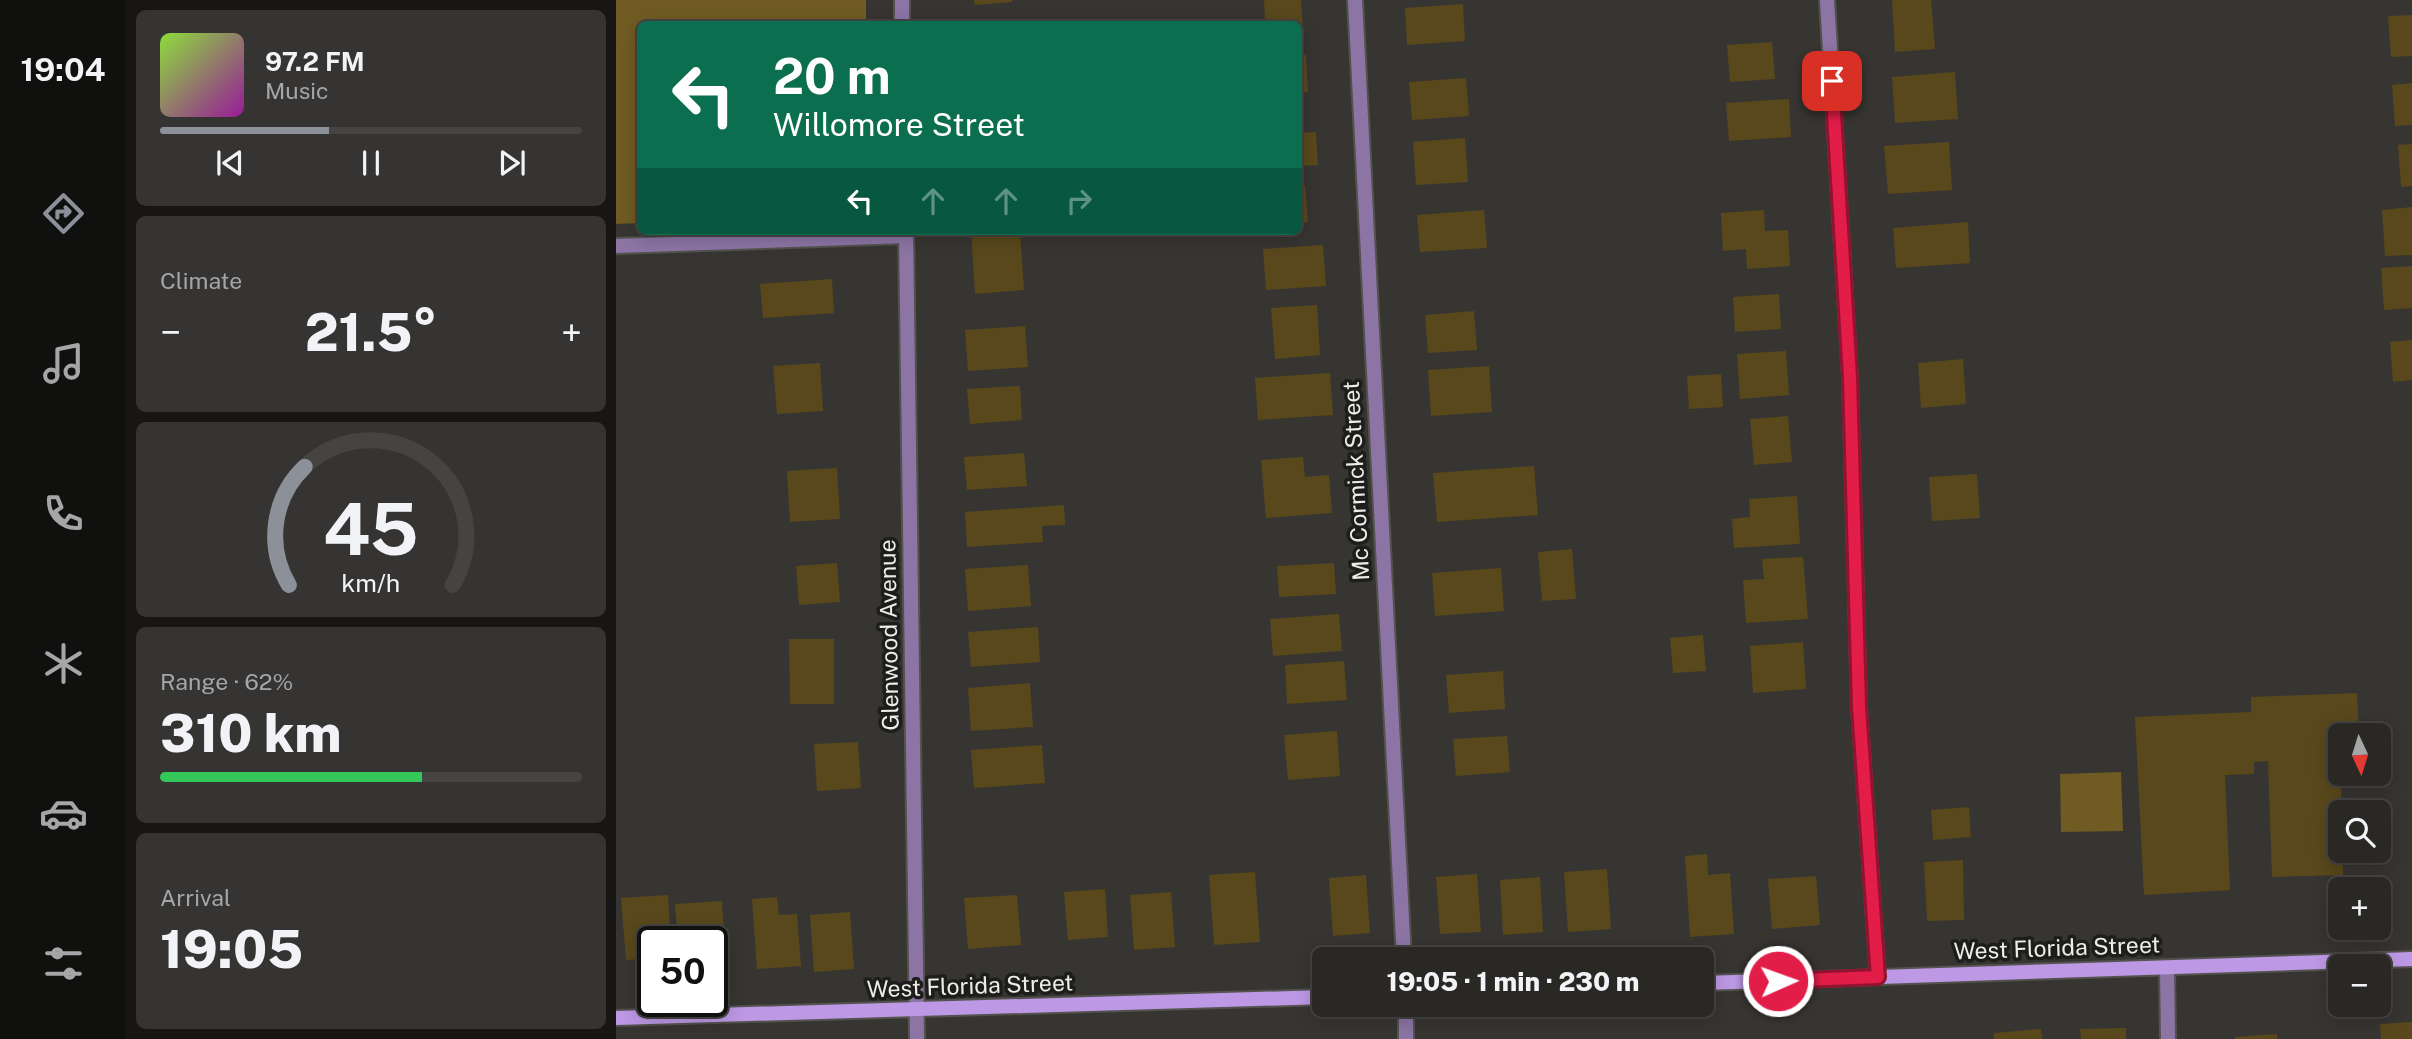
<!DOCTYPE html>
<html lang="en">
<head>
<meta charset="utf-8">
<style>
  :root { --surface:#292825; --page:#353432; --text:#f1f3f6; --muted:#a5a6a7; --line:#454442; --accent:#8c9099 }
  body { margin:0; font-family:"Public Sans",sans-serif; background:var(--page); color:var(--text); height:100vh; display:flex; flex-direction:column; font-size:26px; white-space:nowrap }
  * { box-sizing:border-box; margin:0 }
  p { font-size:23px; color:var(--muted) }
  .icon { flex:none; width:38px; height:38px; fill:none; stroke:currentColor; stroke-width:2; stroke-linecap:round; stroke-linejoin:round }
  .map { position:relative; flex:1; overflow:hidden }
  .panel { display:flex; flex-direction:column; gap:10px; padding:10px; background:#171614; width:490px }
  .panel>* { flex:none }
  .hud { position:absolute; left:21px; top:21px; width:665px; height:214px; border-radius:10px; box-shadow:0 4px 18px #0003,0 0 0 2px var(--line); background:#0b6e4f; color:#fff; overflow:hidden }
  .needle { width:46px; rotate:176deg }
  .buttons { position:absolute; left:1712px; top:723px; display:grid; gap:14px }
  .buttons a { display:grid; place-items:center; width:63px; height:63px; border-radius:10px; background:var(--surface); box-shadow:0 4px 18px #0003,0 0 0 2px var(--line); font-size:35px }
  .speed { position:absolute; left:21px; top:926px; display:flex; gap:14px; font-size:35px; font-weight:700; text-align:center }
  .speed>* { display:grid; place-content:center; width:91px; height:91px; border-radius:50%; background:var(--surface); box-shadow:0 4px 18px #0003,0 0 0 2px var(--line); line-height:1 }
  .speed .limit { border:4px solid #111; border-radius:10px; background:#fff; color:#111 }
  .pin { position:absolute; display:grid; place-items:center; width:60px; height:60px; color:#fff; margin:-30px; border-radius:14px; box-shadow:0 4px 10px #0006 }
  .me { position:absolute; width:77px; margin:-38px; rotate:88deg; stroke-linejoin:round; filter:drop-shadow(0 0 5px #0008) }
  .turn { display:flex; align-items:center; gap:24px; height:147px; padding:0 21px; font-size:32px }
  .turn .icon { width:91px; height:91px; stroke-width:2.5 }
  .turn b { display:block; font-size:49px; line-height:60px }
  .lanes { display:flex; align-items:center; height:66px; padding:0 21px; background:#0003; justify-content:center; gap:35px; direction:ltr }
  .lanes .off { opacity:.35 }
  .big { font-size:52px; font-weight:800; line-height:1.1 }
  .panel .card { flex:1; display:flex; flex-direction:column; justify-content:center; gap:10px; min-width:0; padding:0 24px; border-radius:10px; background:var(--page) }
  .panel .dial { align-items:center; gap:0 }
  .dial svg { height:182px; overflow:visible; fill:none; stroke:var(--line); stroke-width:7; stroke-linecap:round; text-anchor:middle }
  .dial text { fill:var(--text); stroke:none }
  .song { display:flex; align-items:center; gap:21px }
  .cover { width:84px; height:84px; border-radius:10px; background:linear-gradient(135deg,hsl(90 70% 55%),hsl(300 70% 35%)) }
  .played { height:7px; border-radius:4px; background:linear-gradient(90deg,var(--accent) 40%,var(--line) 40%) }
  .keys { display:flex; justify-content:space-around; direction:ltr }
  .heat { display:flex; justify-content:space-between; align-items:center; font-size:38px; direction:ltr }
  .charge { height:10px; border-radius:5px; background:linear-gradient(90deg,#34c759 62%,var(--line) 0) }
  .trip { position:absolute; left:696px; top:947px; width:402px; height:70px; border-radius:10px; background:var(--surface); box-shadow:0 4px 18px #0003,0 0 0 2px var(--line); font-weight:800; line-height:70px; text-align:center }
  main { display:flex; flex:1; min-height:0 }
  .tabs { display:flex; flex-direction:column; width:126px; justify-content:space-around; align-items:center; background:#10100f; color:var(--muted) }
  .tabs .icon { width:49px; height:49px }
  .tabs .current { color:var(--accent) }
  .tabs b { font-size:32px; color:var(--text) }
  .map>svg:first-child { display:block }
</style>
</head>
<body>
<main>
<nav class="tabs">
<b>19:04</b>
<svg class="icon current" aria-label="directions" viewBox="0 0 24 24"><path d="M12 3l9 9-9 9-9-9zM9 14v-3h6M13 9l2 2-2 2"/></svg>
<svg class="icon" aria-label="music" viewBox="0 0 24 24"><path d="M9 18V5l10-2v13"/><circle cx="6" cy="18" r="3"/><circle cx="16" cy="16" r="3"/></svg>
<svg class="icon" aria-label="phone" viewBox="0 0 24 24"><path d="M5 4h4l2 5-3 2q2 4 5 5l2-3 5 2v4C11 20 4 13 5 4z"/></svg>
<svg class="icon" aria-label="climate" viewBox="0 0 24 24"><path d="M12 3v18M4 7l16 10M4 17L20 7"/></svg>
<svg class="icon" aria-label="car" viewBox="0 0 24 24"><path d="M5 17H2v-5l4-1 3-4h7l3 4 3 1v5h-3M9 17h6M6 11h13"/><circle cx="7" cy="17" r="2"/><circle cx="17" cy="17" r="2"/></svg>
<svg class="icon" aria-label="filters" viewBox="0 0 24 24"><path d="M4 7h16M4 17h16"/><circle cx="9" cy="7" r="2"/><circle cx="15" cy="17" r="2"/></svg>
</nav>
<section class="panel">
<div class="card">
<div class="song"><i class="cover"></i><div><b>97.2 FM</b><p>Music</p></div></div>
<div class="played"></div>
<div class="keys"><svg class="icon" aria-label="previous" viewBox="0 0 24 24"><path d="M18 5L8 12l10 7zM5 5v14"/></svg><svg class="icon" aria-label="pause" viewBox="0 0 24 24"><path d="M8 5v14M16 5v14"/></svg><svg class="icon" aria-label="next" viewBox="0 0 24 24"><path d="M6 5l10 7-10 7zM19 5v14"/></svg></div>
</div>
<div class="card"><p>Climate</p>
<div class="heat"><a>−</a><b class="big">21.5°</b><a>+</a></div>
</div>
<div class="card dial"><svg viewBox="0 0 100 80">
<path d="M14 69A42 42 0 1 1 86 69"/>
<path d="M14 69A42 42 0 0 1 21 17" stroke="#8c9099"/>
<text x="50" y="56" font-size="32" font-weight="700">45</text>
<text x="50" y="72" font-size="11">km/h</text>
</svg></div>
<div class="card"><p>Range · 62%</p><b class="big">310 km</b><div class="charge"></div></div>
<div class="card"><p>Arrival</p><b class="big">19:05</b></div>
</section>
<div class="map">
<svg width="1796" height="1039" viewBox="0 0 1796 1039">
  <rect width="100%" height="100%" fill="#373531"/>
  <path fill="#705b23" d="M0,0H250V24H24V223L0,224Z
    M1505,772L1507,831L1445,832L1444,774Z"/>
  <path fill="#59481c" d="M358,0H396V2L359,5Z
    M648,0H685L687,29H682V24H649Z
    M1276,0H1315L1319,49L1279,52Z
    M847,4L849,41L791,45L789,8Z
    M1796,15V56L1775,57L1772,16Z
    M1156,42L1159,79L1114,82L1111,45Z
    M682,55H690L692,92H682Z
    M1339,72L1342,119L1279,123L1276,77Z
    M850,78L853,116L796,120L793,82Z
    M1796,83V125L1779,126L1776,85Z
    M1173,99L1175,137L1113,141L1110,103Z
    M700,132L702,165L682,166V133Z
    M849,138L852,182L800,185L797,142Z
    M1333,142L1336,190L1272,194L1268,146Z
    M1796,144V186L1785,187L1782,145Z
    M682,186H689L692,222L682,223Z
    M1796,207V255L1769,256L1766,210Z
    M868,210L871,248L804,252L801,215Z
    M1148,210L1149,231L1172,230L1174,266L1131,269L1130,249L1107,251L1105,213Z
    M1352,222L1354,263L1280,268L1277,228Z
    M355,231H404L408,290L359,294Z
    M707,245L710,286L650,290L647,249Z
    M1796,266V308L1768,310L1765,268Z
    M216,279L218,313L147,318L144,284Z
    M1163,294L1165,329L1119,332L1117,297Z
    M701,305L704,355L659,359L655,308Z
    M858,311L861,350L812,353L809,315Z
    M409,326L412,367L352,371L349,330Z
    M1796,340V380L1777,382L1774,342Z
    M1170,351L1173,395L1124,399L1121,354Z
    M1347,359L1350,404L1305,408L1302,363Z
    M204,363L207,411L161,414L157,366Z
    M873,366L876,412L815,416L812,370Z
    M714,373L717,415L642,420L639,378Z
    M1105,374L1107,407L1073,409L1071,376Z
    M404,386L406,420L354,424L351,389Z
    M1172,416L1176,462L1138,465L1134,419Z
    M408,453L411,486L351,490L348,457Z
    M687,457L689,477L713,475L716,513L650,518L645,460Z
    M918,466L922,515L821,522L817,473Z
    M221,468L224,519L174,522L171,471Z
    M1361,474L1364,518L1316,521L1313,477Z
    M1181,496L1184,544L1118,548L1116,519L1134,517L1133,499Z
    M448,505L449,525L426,526L427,542L351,547L349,512Z
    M956,549L960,599L926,601L922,552Z
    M1187,557L1192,619L1130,623L1127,580L1148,579L1146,559Z
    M221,563L224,602L183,605L180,566Z
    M718,563L720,594L663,597L661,566Z
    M412,565L415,606L352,611L349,569Z
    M885,568L888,611L819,616L816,573Z
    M723,614L726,651L657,656L654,619Z
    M422,627L424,662L355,667L352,632Z
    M1087,635L1090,671L1057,673L1054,638Z
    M173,639H218V704H174Z
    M1187,642L1190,689L1137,693L1134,646Z
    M728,661L731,700L671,704L669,665Z
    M887,671L889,709L833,713L830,675Z
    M414,683L417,727L355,731L352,688Z
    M1741,693L1743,735H1724L1727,875L1656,877L1652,761L1638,762V774L1609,775L1614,890L1528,895L1519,717L1635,712V697Z
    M721,731L724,776L672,780L668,735Z
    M891,736L894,772L840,776L837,739Z
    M242,742L245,788L201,791L198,744Z
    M426,745L429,783L358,788L355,750Z
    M1353,807L1355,837L1317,840L1315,810Z
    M1091,854L1092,875L1114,873L1118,934L1074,937L1069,856Z
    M1347,860L1348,920L1311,921L1308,862Z
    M991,869L995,929L952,932L948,872Z
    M639,872L644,942L598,945L593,875Z
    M861,874L865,932L824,934L820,877Z
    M750,875L754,933L717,936L713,878Z
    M1200,876L1204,925L1156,929L1152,879Z
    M924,877L927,932L887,935L884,880Z
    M489,889L492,937L452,940L448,892Z
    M555,892L559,947L518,950L514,895Z
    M52,895L55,942H37V958L10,960L5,898Z
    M401,895L405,945L352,949L348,898Z
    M161,897L163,915L181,914L185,966L141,969L136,899Z
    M106,901L110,969L96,970V942H62L59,904Z
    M234,912L238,969L198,972L194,915Z
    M1796,1022V1039H1765L1764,1024Z
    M1510,1028V1039H1465L1464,1029Z
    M1425,1029L1426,1039H1378V1033Z
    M1661,1034V1039H1619V1037Z"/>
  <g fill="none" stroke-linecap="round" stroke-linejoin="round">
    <g stroke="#54524f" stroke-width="18">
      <path id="street" d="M286,0V24
        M739,0L788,959
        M1211,0L1234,377L1243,707L1262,977
        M290,231L301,1039
        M0,246L290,236
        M1551,968L1552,1039
        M790,1004V1039"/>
    </g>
    <g stroke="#54524f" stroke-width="18">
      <path id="secondary" d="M1087,983L1796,959
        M0,1018L709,997"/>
    </g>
    <use href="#street" stroke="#8c75a5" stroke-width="14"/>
    <use href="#secondary" stroke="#bd98e5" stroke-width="14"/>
  </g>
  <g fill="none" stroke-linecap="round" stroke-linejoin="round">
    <g stroke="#92132f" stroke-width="18">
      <path id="route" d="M1162,981L1262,977L1243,707L1234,377L1216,81"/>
    </g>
    <use href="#route" stroke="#e11d48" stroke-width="12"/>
  </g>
  <g text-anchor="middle" stroke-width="7" stroke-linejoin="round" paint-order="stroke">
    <g font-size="23" fill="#edecea" stroke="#1d1d1b">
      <text transform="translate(740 481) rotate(-93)" y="8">Mc Cormick Street</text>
      <text transform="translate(273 635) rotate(-91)" y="8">Glenwood Avenue</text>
      <text transform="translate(1441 948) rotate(-2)" y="8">West Florida Street</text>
      <text transform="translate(354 986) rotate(-2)" y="8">West Florida Street</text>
    </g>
  </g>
</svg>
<div class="buttons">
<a><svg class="needle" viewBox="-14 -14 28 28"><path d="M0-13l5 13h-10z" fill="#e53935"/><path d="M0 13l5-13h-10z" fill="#a5a6a7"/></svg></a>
<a><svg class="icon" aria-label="search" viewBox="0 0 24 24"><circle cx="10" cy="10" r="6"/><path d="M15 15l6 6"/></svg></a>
<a>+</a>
<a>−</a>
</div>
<div class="speed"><div class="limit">50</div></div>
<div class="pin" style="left:1216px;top:81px;background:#d93025"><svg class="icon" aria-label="arrive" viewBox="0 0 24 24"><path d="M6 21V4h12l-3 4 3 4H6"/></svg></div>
<svg class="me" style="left:1162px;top:981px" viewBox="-20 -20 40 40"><circle r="17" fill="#e11d48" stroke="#fff" stroke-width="3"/><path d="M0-11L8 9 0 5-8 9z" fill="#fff"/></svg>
<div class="trip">19:05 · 1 min · 230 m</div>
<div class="hud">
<div class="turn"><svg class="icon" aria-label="left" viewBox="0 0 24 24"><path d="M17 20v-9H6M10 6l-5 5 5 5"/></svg><div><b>20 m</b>Willomore Street</div></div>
<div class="lanes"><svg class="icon" aria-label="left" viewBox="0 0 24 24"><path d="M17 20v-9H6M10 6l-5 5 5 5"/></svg><svg class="icon off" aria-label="ahead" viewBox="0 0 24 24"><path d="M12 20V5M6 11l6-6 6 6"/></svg><svg class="icon off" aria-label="ahead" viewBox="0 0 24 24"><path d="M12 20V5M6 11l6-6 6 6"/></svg><svg class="icon off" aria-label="right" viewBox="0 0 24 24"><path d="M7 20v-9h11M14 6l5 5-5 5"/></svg></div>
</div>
</div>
</main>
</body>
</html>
